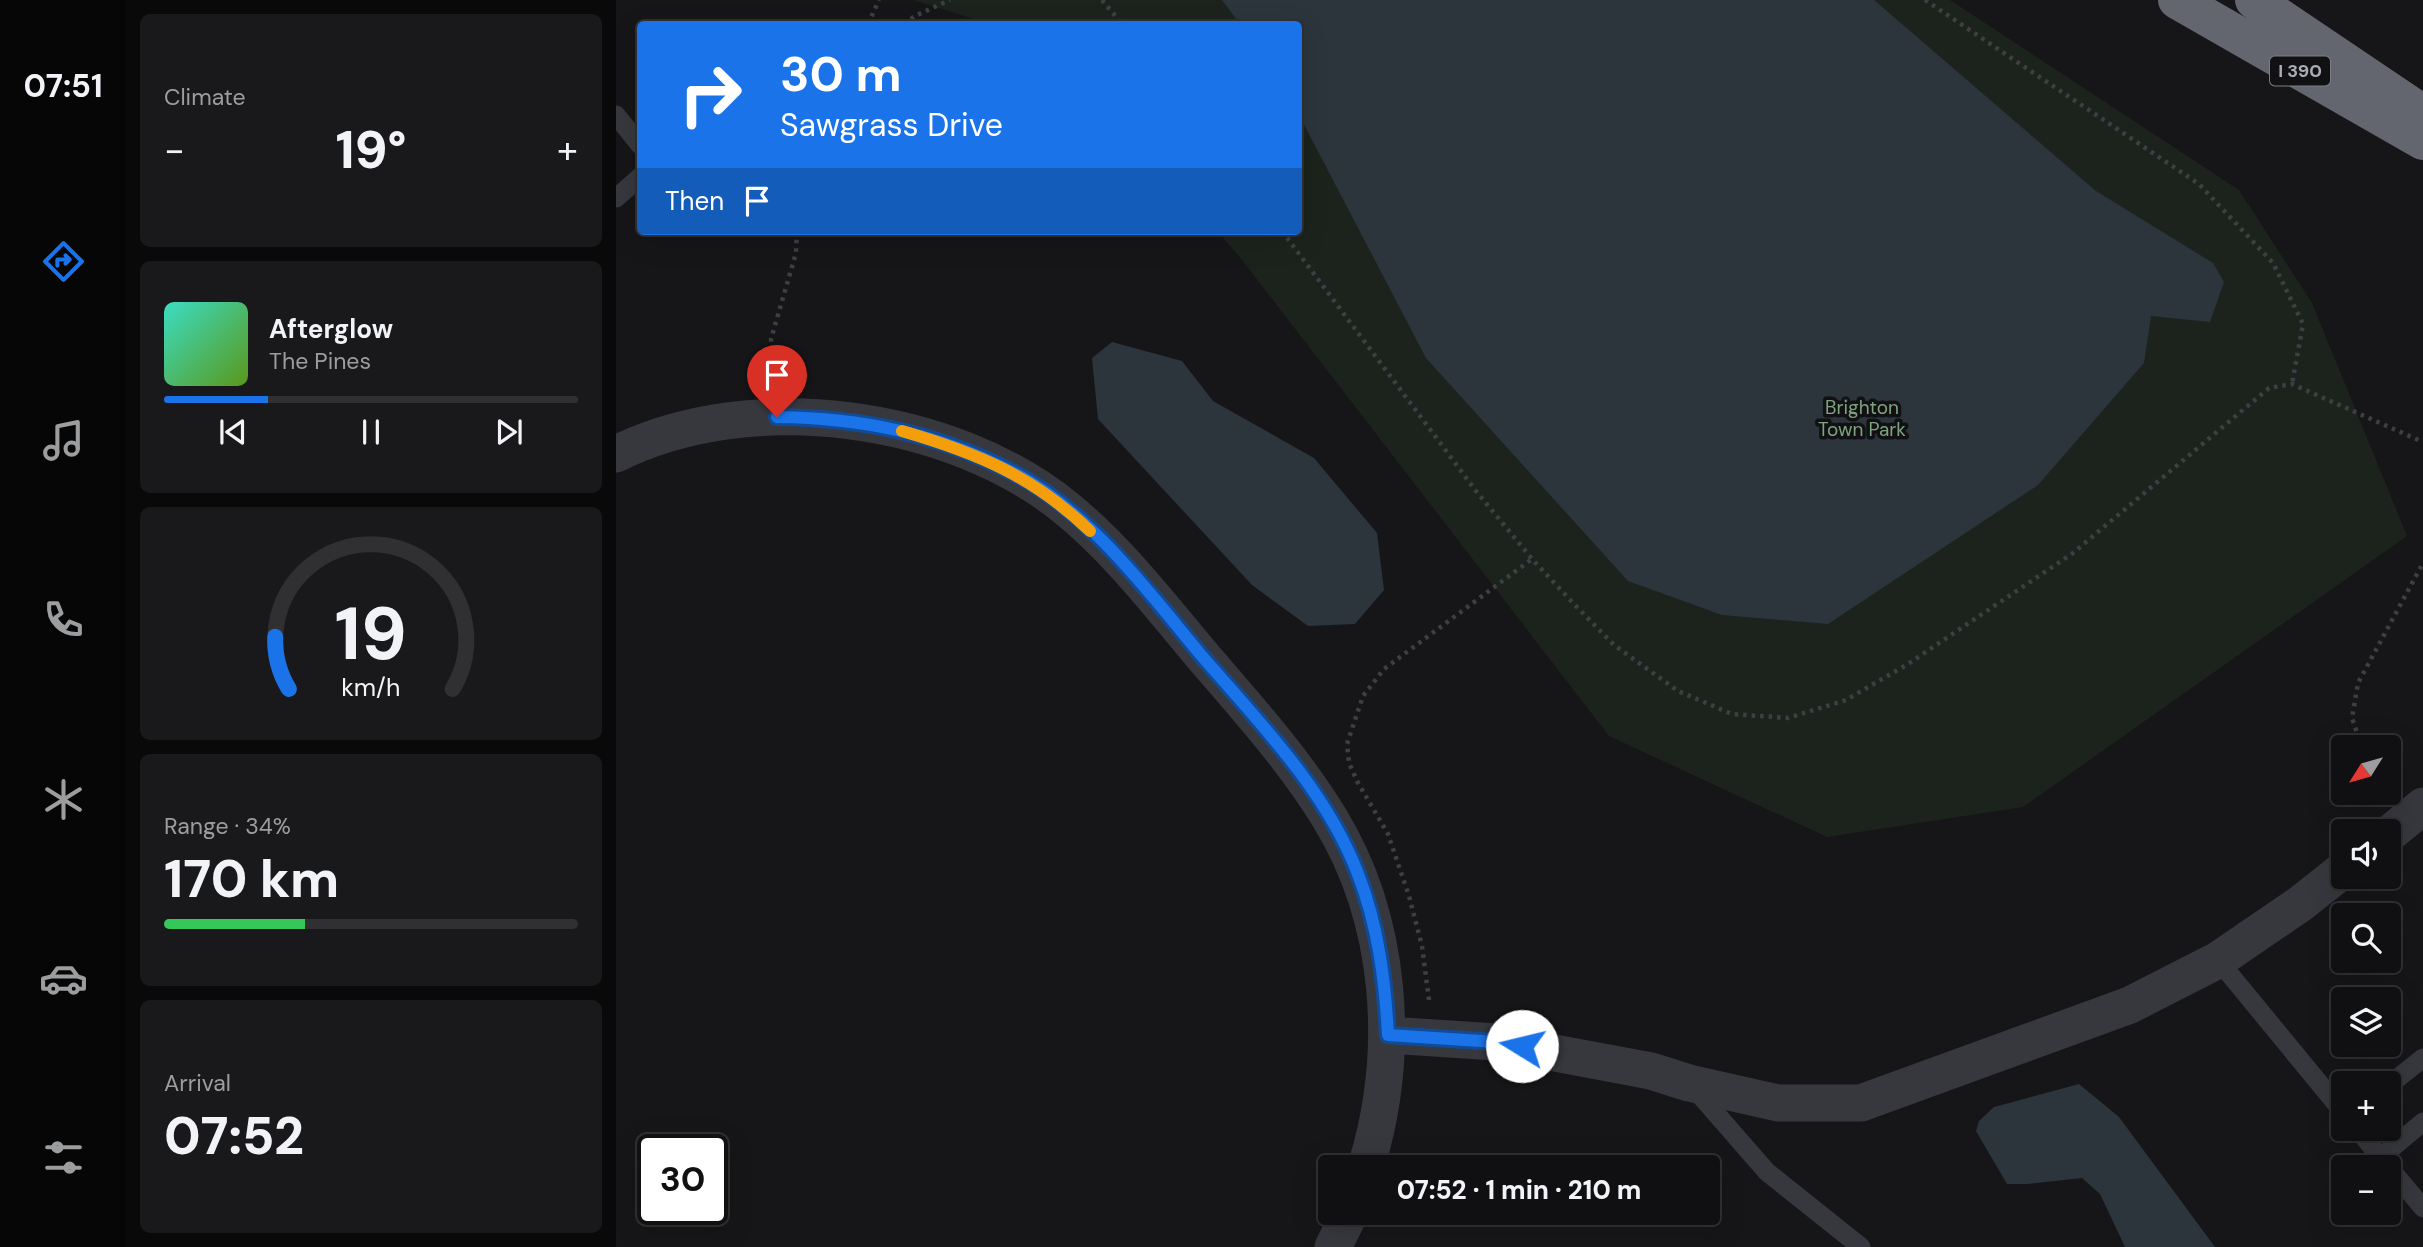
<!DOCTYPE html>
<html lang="en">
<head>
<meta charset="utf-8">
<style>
  :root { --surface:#101012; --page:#19191b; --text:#f1f3f6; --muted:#9c9d9f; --line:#303032; --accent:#1a73e8 }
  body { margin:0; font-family:"DM Sans",sans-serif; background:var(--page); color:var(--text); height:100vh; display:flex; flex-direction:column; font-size:26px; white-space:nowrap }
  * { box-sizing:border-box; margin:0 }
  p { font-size:23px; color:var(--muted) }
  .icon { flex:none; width:38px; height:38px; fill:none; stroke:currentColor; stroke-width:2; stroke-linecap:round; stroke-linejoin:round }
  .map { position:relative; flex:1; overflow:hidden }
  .side { display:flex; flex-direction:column; gap:14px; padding:14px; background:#09090a; width:490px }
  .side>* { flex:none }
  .hud { position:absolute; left:21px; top:21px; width:665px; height:214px; border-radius:7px; box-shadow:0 7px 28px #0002,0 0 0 2px var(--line); background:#1a73e8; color:#fff; overflow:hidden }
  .needle { width:46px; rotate:233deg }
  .buttons { position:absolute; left:1715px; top:735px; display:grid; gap:14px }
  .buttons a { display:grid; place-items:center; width:70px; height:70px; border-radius:7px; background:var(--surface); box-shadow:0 7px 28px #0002,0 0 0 2px var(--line); font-size:35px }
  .speed { position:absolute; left:21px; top:1134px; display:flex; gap:14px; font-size:35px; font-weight:700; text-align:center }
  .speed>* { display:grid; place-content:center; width:91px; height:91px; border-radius:50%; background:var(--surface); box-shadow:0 7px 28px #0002,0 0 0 2px var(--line); line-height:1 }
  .speed .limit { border:4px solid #111; border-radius:10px; background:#fff; color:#111 }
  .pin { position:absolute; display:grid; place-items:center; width:60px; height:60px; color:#fff; margin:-72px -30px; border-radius:50% 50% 50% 0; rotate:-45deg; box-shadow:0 0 7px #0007 }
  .pin .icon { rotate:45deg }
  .me { position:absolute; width:77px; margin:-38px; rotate:279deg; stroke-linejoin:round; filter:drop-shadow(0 0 5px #0008) }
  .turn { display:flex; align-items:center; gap:24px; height:147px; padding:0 28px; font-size:32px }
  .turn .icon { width:91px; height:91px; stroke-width:2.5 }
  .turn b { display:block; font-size:49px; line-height:60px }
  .then { display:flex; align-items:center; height:66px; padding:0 28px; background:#0003; gap:14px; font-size:26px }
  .big { font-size:52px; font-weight:800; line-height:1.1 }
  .side .card { flex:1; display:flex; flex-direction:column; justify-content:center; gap:10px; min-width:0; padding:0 24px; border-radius:10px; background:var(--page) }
  .side .dial { align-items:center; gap:0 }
  .dial svg { height:182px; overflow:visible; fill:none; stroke:var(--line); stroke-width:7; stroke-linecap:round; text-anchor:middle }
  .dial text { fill:var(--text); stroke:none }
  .song { display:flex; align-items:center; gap:21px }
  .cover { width:84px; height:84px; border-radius:10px; background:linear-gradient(135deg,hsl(170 70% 55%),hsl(90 70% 35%)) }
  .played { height:7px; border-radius:4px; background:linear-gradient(90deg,var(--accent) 25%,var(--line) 25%) }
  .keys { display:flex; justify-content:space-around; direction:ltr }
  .heat { display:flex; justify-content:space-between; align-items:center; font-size:38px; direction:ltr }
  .charge { height:10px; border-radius:5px; background:linear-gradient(90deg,#34c759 34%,var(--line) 0) }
  .trip { position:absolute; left:702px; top:1155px; width:402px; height:70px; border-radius:7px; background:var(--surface); box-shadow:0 7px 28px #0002,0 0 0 2px var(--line); font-weight:800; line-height:70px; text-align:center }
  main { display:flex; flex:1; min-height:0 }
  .menu { display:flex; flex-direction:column; width:126px; justify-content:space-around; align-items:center; background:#060607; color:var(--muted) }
  .menu .icon { width:49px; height:49px }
  .menu .current { color:var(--accent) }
  .menu b { font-size:32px; color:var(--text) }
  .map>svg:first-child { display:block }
</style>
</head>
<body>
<main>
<nav class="menu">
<b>07:51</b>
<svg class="icon current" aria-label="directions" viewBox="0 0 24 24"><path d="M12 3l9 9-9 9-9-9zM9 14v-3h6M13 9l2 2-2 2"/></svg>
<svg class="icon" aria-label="music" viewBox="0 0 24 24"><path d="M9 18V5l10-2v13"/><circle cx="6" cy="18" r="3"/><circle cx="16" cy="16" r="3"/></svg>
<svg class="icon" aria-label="phone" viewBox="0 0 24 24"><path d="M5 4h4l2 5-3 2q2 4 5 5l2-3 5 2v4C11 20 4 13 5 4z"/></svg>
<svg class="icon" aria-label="climate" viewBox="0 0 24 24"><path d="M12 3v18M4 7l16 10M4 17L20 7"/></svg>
<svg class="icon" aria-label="car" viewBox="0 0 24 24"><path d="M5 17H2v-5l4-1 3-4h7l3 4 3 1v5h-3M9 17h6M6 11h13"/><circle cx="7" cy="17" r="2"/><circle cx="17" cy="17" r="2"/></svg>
<svg class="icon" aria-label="filters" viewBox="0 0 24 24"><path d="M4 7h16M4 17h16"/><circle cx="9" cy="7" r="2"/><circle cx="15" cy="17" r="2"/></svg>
</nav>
<section class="side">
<div class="card"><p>Climate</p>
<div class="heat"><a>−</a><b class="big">19°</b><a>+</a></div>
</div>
<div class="card">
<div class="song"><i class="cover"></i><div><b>Afterglow</b><p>The Pines</p></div></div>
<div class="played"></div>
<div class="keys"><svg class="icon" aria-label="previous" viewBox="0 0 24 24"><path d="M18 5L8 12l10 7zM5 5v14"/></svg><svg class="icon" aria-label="pause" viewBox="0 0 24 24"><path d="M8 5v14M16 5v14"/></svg><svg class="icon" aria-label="next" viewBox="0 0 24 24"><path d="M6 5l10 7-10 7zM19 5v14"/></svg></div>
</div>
<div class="card dial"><svg viewBox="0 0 100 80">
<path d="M14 69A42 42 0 1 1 86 69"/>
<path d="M14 69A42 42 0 0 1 8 46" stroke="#1a73e8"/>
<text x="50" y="56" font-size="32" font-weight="700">19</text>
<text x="50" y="72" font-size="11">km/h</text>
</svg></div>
<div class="card"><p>Range · 34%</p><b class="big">170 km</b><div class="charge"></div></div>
<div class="card"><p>Arrival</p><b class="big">07:52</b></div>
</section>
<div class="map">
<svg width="1807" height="1247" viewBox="0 0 1807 1247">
  <rect width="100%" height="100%" fill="#161618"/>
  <path fill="#1c231d" d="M298,0H1334L1623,190L1696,303L1791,536L1407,807L1211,837L993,736L623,256L601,231H682V24H373Z"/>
  <path fill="#2c353c" d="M606,0H1258L1480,191L1597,263L1608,282L1594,322L1535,316L1528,363L1422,485L1212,624L1106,615L1012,581L810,358L683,115L682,24H624Z
    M496,342L566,361L597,401L698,458L761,533L768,590L739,624L692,626L636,585L482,419L476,358Z
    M1463,1084L1503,1117L1599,1247H1509L1484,1194L1466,1178L1411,1184H1391L1360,1131L1363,1121L1378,1107Z"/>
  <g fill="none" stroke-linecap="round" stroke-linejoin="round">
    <path stroke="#3d3f44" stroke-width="4.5" stroke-dasharray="3.5 5" stroke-linecap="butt" d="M486,0L506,24
      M1309,0L1583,184L1657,263L1687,324L1676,384
      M252,24L263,0
      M288,24L299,16L334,0
      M666,231L860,491L916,559L957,603L998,645L1062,691L1116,714L1172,718L1230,700L1292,664L1457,553L1653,388L1676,384L1807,442
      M159,384L155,339L180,253L181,231
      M1746,747L1736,718L1742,683L1807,563
      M813,1000L806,946L793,896L772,834L741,781L733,763L731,744L747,696L768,669L916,559"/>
    <path stroke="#37383d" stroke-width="19" d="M0,115L24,145
      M0,198L24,177
      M1602,960L1727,1112
      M1773,1085L1807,1058
      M1076,1086L1151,1172L1245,1247
      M1741,1129L1807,1208
      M1765,1157L1807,1122"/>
    <path stroke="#37383d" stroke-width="37" d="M0,454C134,387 335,414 450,508C503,551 546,608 590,660C633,710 678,760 713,817C777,921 785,1053 750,1167
      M1773,834L1807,806
      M772,1035L880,1042L1035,1071L1073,1083L1162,1103H1245L1514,1005L1602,960L1684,904L1727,870
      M717,1247L734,1213"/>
    <path stroke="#63666e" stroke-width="38" d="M1561,0L1807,141
      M1638,0L1807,114"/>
  </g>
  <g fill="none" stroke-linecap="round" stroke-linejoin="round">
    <g stroke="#114b97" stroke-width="18">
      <path id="route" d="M161,417C245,418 320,433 396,472C473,511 531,590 585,655C643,722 710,790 742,874C762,925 769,980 772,1035L880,1042L906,1046"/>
    </g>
    <use href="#route" stroke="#1a73e8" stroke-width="12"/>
    <path stroke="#f59e0b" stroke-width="12" d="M286,431C361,453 417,476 474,531"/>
  </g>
  <g text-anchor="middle" stroke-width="7" stroke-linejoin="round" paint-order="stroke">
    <rect fill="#111113" stroke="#7b7e86" stroke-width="2" x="1654" y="56.5" width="60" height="29" rx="5"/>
    <g font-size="18" font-weight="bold" fill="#a8adb8">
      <text x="1684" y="77">I 390</text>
    </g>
    <g font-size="19" fill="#7fa381" stroke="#111113">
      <text x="1246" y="414">Brighton<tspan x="1246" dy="22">Town Park</tspan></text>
    </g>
  </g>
</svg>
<div class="buttons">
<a><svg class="needle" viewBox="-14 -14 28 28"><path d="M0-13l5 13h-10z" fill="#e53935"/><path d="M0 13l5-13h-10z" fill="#9c9d9f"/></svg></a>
<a><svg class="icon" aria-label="sound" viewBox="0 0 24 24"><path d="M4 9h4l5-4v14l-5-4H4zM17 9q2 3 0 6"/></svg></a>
<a><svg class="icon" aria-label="search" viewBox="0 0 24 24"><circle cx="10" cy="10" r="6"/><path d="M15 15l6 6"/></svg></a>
<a><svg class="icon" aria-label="layers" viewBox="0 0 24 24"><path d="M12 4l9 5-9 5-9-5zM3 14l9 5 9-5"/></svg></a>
<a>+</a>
<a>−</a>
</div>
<div class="speed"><div class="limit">30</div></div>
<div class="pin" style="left:161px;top:417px;background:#d93025"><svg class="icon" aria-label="arrive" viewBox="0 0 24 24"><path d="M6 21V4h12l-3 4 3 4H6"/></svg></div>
<svg class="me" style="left:906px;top:1046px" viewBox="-20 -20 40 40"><circle r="19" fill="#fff"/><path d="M0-13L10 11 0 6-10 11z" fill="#1a73e8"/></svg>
<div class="trip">07:52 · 1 min · 210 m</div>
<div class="hud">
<div class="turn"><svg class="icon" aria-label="right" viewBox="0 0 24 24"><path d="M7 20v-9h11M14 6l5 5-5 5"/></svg><div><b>30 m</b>Sawgrass Drive</div></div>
<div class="then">Then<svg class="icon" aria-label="arrive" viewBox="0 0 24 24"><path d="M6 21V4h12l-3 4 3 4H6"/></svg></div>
</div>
</div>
</main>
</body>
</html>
